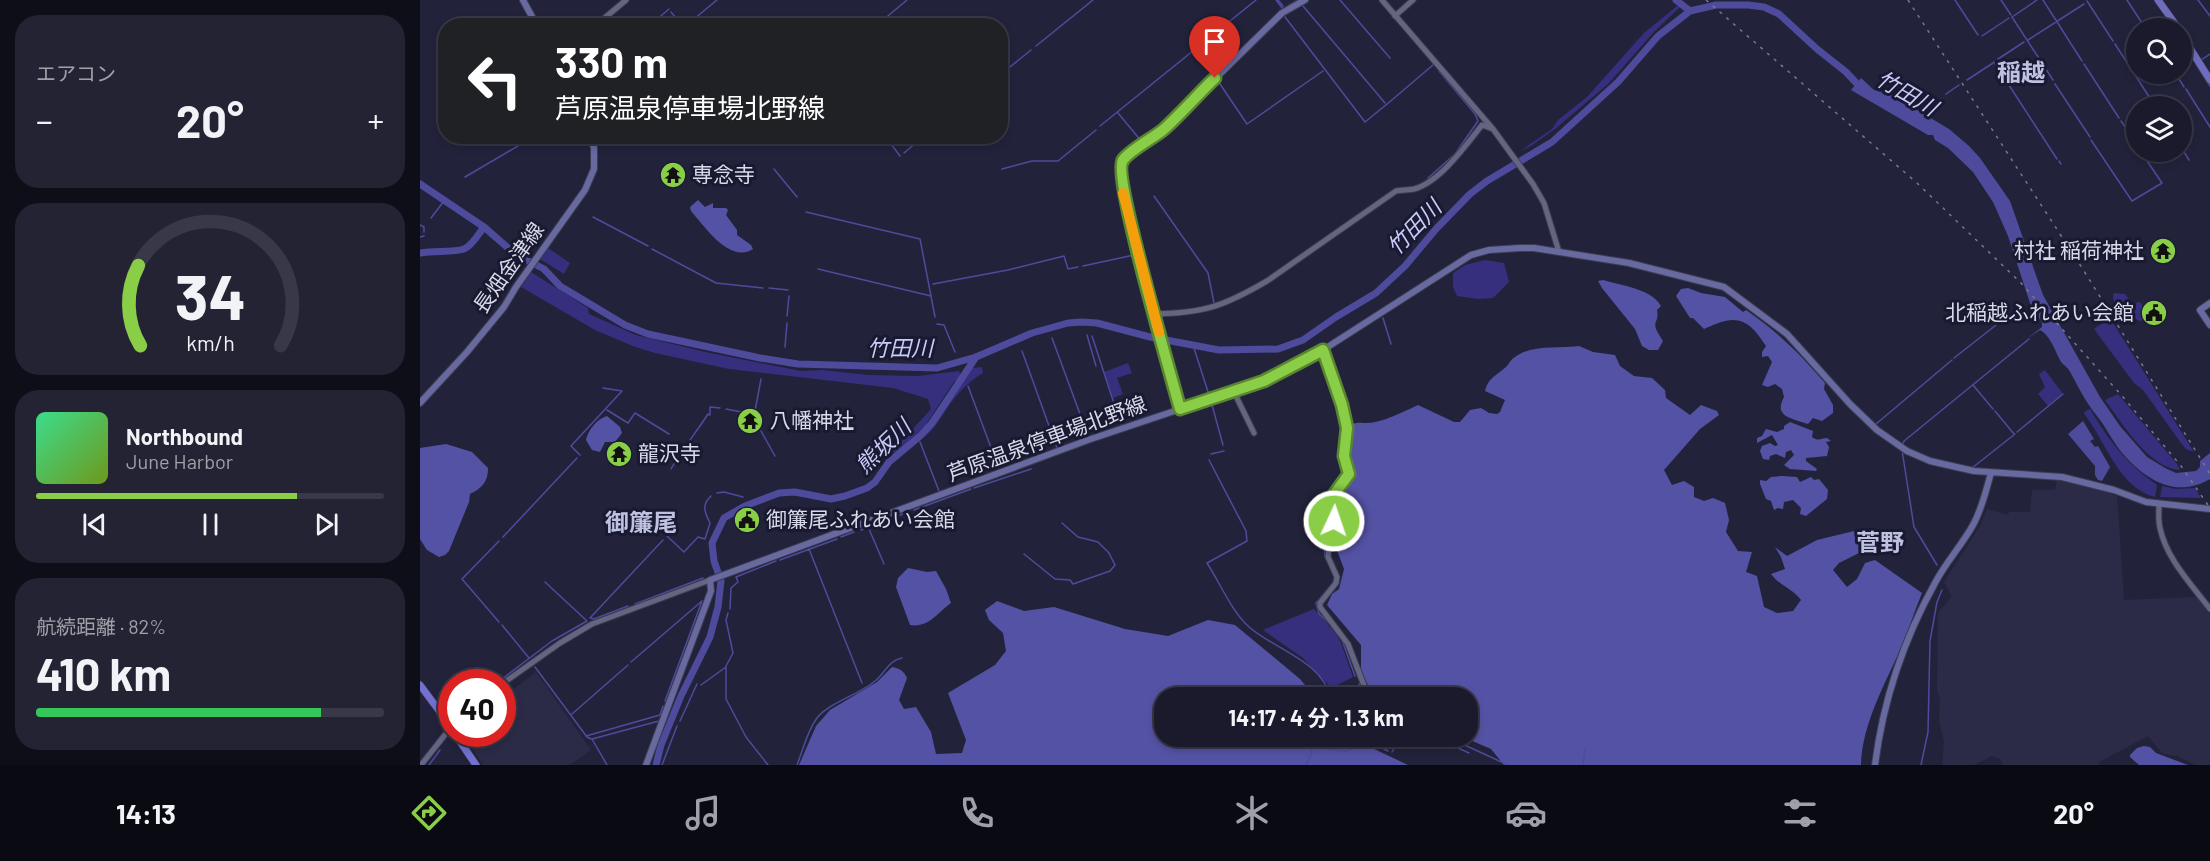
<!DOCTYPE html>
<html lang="ja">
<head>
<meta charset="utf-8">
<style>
  :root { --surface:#1a1a2c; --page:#232334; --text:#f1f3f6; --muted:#9fa1a9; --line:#383848; --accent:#8ace48 }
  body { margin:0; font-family:Barlow,"Noto Sans JP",sans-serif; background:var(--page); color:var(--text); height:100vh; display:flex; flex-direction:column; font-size:22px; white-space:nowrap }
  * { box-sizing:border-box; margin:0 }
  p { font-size:20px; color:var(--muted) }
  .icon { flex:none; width:33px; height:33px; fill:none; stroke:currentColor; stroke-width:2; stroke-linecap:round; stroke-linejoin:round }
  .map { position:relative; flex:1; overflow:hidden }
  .details { display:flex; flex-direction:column; gap:15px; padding:15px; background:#0e0e18; width:420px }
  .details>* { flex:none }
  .banner { position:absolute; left:18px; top:18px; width:570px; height:126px; border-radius:24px; box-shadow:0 3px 9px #0003,0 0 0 2px var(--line); background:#202124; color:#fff; overflow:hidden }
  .tools { position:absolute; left:1706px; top:18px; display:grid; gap:12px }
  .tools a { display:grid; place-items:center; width:66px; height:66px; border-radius:50%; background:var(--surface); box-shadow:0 3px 9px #0003,0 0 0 2px var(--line); font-size:30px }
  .speed { position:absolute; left:18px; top:669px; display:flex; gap:12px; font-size:30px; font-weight:700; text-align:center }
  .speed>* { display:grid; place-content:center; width:78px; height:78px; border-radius:50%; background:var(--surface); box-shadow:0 3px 9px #0003,0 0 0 2px var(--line); line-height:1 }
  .speed .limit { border:9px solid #d22; background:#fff; color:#111 }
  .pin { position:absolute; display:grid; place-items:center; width:51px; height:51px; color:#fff; margin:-62px -26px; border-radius:50% 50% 50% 0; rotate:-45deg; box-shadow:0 0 6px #0007 }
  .pin .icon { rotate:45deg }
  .me { position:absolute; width:66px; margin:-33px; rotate:3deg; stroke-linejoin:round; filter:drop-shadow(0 0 4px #0008) }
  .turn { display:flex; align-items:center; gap:21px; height:126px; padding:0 18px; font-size:27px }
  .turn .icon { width:78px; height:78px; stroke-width:2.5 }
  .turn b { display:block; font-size:42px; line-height:51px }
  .big { font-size:45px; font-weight:700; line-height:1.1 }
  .details .card { flex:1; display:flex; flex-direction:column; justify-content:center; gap:9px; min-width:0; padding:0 21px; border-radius:24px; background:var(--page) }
  .details .dial { align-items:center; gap:0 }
  .dial svg { height:156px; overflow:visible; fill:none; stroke:var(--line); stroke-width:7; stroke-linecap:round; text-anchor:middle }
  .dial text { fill:var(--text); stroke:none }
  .song { display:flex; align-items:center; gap:18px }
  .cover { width:72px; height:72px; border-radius:9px; background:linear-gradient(135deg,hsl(150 70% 55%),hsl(80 70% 35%)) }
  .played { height:6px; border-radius:3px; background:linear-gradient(90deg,var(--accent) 75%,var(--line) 75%) }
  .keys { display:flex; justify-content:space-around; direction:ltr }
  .heat { display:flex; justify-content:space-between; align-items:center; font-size:33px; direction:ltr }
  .charge { height:9px; border-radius:4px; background:linear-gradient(90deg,#34c759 82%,var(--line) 0) }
  .trip { position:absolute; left:734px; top:687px; width:324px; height:60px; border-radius:24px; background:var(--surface); box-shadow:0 3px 9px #0003,0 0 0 2px var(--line); font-weight:700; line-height:60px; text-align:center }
  .tabs { display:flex; height:96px; justify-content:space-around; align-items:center; background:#0a0a12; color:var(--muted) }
  .tabs .icon { width:42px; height:42px }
  .tabs .active { color:var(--accent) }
  .tabs b { font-size:27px; color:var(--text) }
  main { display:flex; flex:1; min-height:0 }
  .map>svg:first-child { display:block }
</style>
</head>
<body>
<main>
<section class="details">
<div class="card"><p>エアコン</p>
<div class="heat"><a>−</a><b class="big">20°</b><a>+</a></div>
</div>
<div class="card dial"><svg viewBox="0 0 100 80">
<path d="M14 69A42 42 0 1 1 86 69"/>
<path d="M14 69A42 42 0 0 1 13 28" stroke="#8ace48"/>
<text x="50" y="56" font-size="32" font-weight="700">34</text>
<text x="50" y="72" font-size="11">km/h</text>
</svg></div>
<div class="card">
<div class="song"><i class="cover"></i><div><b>Northbound</b><p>June Harbor</p></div></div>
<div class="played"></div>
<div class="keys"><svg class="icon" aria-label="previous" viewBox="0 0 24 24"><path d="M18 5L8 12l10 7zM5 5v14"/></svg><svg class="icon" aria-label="pause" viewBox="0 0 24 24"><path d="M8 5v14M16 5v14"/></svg><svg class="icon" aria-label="next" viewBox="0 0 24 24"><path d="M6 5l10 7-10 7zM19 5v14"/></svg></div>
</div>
<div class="card"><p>航続距離 · 82%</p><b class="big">410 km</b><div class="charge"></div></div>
</section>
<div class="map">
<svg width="1790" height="765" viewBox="0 0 1790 765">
  <rect width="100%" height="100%" fill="#22233b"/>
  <path fill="#2b2b48" d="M1637,479L1666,485L1697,496L1704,600L1777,597L1790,614V765H1775L1757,756L1743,754L1728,736L1679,762L1680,765H1583L1580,759L1572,756L1554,765H1522L1524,741L1519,721L1520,697L1517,691L1518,613L1532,596L1524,582L1560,526L1567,509L1588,515L1589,512H1610L1612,490H1635Z
    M116,672L171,750L150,765H63L43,734H82L83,697Z"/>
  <path fill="#352f7d" d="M1257,6L1260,7L1234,32L1188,84L1135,129L1111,146L1100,151L1132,129L1138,120L1167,97L1224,33Z
    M128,248L150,263L144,274L120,259Z
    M1065,260L1084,263L1089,282L1073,298L1058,299L1037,296L1033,287V273L1045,265Z
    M111,272L168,308L169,314L216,335L285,352L381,371L403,370L448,375L498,376L539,371L541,376L533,383L505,426L479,450L470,454L511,409L508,399L473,388L309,369L235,353L215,347L175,330L101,287Z
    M1695,293L1705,294L1712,303L1720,302L1722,305L1725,319L1720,321L1709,316L1703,307L1694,304L1693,295Z
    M1690,318L1774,452L1766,449L1761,443L1723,390L1714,383L1674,329Z
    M708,363L712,373L697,378L703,394L693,398L684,372Z
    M562,367L563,373C552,379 542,389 534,399C523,412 515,432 500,440L518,418L549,371L552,368Z
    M1625,370L1643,394L1628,406L1618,394L1625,387L1619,374Z
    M1698,394L1757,464L1760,470C1730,469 1701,422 1685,400Z
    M1670,409C1689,441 1706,463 1737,485L1735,497C1699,488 1686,442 1665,415L1664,412Z
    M1742,486L1756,489L1775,488L1781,498L1740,497Z
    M894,609L916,633L921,643L933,677L911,688L883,658L843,630Z"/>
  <path fill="#5452a4" d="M278,200L285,207L293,203V208H306L308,210L306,215L317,230V235L331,245L333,249C310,264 285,227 271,211L270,207Z
    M1183,280C1201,286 1231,288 1241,306L1237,310C1240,326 1228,319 1243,341L1238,350H1229L1222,346L1215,329L1182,288L1178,281Z
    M1268,288L1281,293L1305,297L1323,312L1326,310C1359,333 1379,353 1405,383L1404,389L1413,405V413L1402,421L1393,418L1388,424C1372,418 1353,417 1364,397L1362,389L1355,384L1348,387L1342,385L1352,362L1348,356L1342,357V352L1346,346C1342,341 1339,335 1334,330C1318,313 1302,321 1284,329L1273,318H1270L1256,296L1261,289Z
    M1159,346L1173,352L1195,355L1200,366L1214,376L1232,378L1245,390L1246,398L1270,415L1281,405L1297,411L1299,415L1280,429L1244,470L1252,485L1264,481L1274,487V497L1284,501L1293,498L1305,503L1309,520L1306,532L1318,551L1332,552L1326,572L1337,576L1344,607L1357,613L1373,611L1381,600C1373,589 1360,586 1351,574L1365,569L1361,557L1355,547L1367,556L1397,540L1434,531L1441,546L1439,553L1419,563L1413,570L1427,587L1437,579L1445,563L1455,560L1502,593C1494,612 1488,632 1480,650C1464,686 1442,725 1441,765H1084L1071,749L1043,737L1047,736V698L957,697L951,692L941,670V645L907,605L912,594L919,589L924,569L915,545L922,499L931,473L932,424C939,422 941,423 947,423C962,423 985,411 998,405L1034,422H1040L1050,410L1061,408L1069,413L1077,414L1080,412L1085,400L1065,391C1068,378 1076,376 1086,367C1089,364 1091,359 1095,357C1113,344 1137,349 1159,346Z
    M187,416L200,427L202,433L195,442H185L180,452L172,450L166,440C168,430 177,419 187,416Z
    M1370,422L1393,431L1392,437C1399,442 1401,438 1407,438L1411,441L1406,442L1409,447L1407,456L1386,458V461L1397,469L1396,471L1370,469L1364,465L1374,455L1371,450L1366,452L1365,458L1356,454L1350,456L1349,460L1343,459L1340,451L1342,446L1350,443L1355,446L1358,445L1352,435L1337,443V438L1342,436L1346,429L1357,432L1364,429V426Z
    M26,444L52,452L68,468C68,482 62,488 50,494L49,502L29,551L25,555L19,557L7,550L0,539V448Z
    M1362,476L1377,477L1380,482L1391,477L1394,480L1399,479L1408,490L1407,499L1386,516L1380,514L1381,508L1373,500L1364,502L1363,509L1358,508L1354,510L1351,501L1346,499L1340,484V480L1346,481L1351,477Z
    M488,568L507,572L516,571L526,589L531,603C517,613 509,628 490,625L476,587L478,578Z
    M577,601L604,611L634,607L705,629L748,636L788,620L815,625L880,679L895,697L744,698V736L929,737L988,765H379L396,726L410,710L457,682L472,667C479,668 484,671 487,678L479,700L484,709L496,707L511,732L516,754L542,753L546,740L528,693L575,665L586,651L583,633L569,620L565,610Z
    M1724,746L1730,747L1736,753L1768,765H1719L1710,757V755L1717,748Z"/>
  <path fill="#4e4b9d" d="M1441,78L1454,90L1472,95L1529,129L1549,146L1560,158L1590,201L1623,295L1680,397L1700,426L1727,457L1745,468L1756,473L1776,471L1780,467V461L1790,453V479C1756,499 1726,480 1703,454C1693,443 1687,428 1677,416C1666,403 1658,386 1649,370C1646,366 1641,363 1640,360C1635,351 1630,335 1620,330L1608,338L1622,327V323L1610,303L1588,236L1573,202L1553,172L1528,148L1515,140L1513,135H1508L1431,90Z
    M1663,421L1674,439L1670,441L1675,447L1678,446L1690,467L1682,481L1678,480L1675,475V466L1648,434Z"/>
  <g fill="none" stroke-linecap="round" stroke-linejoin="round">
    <path stroke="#4e4b9d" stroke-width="1.5" d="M856,0L863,9L878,0
      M858,0L863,6
      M920,0L970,58
      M1535,0L1558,35
      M1581,0L1591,15
      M1617,0L1592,17L1633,80
      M1623,0L1662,61
      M1707,0L1722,23
      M1778,0L1790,16
      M1667,1L1693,41
      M883,6L965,103
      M251,12L263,26
      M865,17L945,122L967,104
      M268,24L297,0
      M229,26L249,9
      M456,26L487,0
      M1724,26L1726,28
      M1562,36L1589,18
      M1608,40L1664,4
      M1695,44L1735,106
      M616,46L673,0
      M774,51L794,75
      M1769,53L1790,86
      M1578,59L1604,42
      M1781,60L1790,54
      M1574,62L1637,159
      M1664,64L1699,118
      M1755,74L1757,76
      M580,75L611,50
      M1759,79L1764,87
      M1547,80L1573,63
      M798,81L827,124L903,71
      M1635,84L1670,137
      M1766,89L1790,127
      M1526,94L1539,85
      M966,105L1013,65
      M698,113L722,142
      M1505,115L1507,110L1521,99
      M1701,121L1716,143
      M680,126L836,0
      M465,136L480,156
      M1671,140L1712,201L1742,183L1721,152
      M1761,147L1769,160
      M484,153L504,136
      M1639,161L1641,164
      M354,169L377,197
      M582,169L612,161H638L676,130
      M45,177L115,136
      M1008,178L1035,154L1058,121L1055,114L1019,71
      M734,196L788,273L794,303
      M386,212L500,239L511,296
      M173,217L228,246
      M11,218L24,201
      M0,225L4,227V232
      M0,237L4,236
      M232,249L296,283L343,288
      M663,266L714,255
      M398,269L511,296L515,317
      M513,284L588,270L644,256L648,269L658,267
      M349,288L368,290
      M367,316L369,296
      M963,318L971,344
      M517,324L524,325L535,352
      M667,335L676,366
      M672,336L701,425
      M632,338L667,433
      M773,345L789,395
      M365,347L367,323
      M602,351L637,448
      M1534,358L1585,318
      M904,360L924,426
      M1553,385L1573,409
      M548,386L579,469
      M792,405L803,445
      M306,409L332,414L339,428
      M187,410L208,423L215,413L249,434
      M335,411L341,379
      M1575,411L1594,434
      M1456,424L1532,360
      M341,431L355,456
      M1597,432L1643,394
      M500,442L519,491
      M1482,446L1484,441L1609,339
      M1482,450L1494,527L1517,565
      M791,454L804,451
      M160,455L151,446L202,391L183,388
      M789,460L826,531L827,541L787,563C800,583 811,610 828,626C851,648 904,661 910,698
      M1552,468L1595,434
      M251,469C262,449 276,433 288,414L290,415V407L300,408
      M554,488L611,469
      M297,493L304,492L323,497
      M494,510L551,489
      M449,529L464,564
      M441,530L488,512
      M247,536L264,552L278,537L285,539L290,523C285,513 281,505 291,496
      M83,537L157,458
      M421,537L434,532
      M79,541L42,579L79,622
      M389,549L442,683
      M604,554L635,579L650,580L653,584L690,571L695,565L689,553L678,542L658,537L642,523
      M905,557L904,537L909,518L906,503L908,494L925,475L920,455L924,434
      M360,560L417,539
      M215,604L283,578
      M208,606L174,619L170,618L243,540
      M310,609L311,588L318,582L316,577L356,561
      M910,624L899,614L896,603L913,583L914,578
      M82,625L109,658
      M922,640L935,676
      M211,662L282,601L245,701
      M306,666L313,653L306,620L308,613
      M115,667L167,737L171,739
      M78,682L132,641L167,621L125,582
      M939,684L948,698
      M281,685L306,667V699L326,737L348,765
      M152,714L208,665
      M260,721L277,684
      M166,736L240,715L243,706
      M908,736L905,743L908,749L926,751L948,741L968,751
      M1012,736L1049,753
      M1025,736L1088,765
      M891,743L900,736
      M972,752L977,743L984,736
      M9,765L20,750
      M187,765L172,739L239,721
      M242,765L257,726
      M377,765C383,750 387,731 397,718C408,703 439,695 455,681C465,673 469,660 482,658
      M886,765L891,755L892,748
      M1163,765L1165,748
      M1501,765L1508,732L1510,641L1517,602L1522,590"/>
    <path stroke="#4e4b9d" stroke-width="7" d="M1256,0L1270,11
      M0,184L64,227L95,254L124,269L140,286L205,325L228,334L340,358L378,364L517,368L556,357L612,333L648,323L662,322L677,323L730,337L799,350L858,349L883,340L916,317L956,293L985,266L1016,229L1050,194L1067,181L1132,142L1198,82L1238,36L1270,11L1296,5H1328L1344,7L1359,14L1397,49L1426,72L1443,90
      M0,253C14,250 32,253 44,249C52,246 59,233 64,227
      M236,765L241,745L261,696L290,637L298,607L301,581L294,561L292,543L304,518L325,506L359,493L375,492L411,499L425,496L447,488L455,482L469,462L500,436L512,423L556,357"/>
    <g stroke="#3d3d52" stroke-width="7">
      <path id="tertiary" d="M962,0L1073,129L1113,184L1124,203L1139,252
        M975,16L993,0
        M175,26L206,0
        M734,314C785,313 804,306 847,281L976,191C981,190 989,190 994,189C1020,182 1046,145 1062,125L1073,129
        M903,350L922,405L927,428L924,456L929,474L910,500L913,521L910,535L908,557L917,577L916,583L900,603V607L928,644L945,688L953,698
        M814,392L834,433
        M1739,504C1739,512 1738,520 1740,528C1746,558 1772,585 1790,609
        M82,684L140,643L172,624L290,580
        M1,765L32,726"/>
    </g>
    <g stroke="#3d3d52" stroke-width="8">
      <path id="secondary" d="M103,0L117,26
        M1790,303L1780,310L1790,325
        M0,403L47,352L84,307L96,287L165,190L174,169V148L170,136
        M760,409L704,198L700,167L702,161L743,130L862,13L885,0
        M226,765L291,591L290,580L668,440L844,381L903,350L1051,255L1069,250L1100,248H1114L1209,263L1304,287L1367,334L1430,404L1457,430L1487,451L1510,461L1554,471L1642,477L1694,490L1726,502L1790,509
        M1455,765C1463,701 1484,639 1515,583C1526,562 1542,545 1553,525C1562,509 1566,490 1571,473"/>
    </g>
    <g stroke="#3d3d52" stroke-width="8">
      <path id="primary" d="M1738,0L1758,28
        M1761,34L1790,80"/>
    </g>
    <g stroke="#3d3d52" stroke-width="8">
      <path id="trunk" d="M0,685L32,728
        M35,734L56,765"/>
    </g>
    <use href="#tertiary" stroke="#636581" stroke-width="5"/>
    <use href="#secondary" stroke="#68699f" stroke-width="6"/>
    <use href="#primary" stroke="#6e6dbd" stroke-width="7"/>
    <use href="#trunk" stroke="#7270d1" stroke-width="7"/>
    <path stroke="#78798e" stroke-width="1.5" stroke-dasharray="3 6" stroke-linecap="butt" d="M1286,0L1497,183L1600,282L1703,397L1761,466L1790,508
      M1488,0L1664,271L1790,474"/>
  </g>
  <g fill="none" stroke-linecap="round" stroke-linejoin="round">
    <g stroke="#5a862f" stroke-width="15">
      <path id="route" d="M795,78C777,95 761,114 743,130C733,138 709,151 703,160C692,175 752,378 760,409L844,381L903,350L922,405L927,428L924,456L929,474L910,500L914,521"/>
    </g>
    <use href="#route" stroke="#8ace48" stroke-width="10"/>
    <path stroke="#f59e0b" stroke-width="10" d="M703,193L739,332"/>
  </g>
  <defs>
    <g id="temple-disc" transform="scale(1.35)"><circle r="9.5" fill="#8ace48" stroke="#191a31"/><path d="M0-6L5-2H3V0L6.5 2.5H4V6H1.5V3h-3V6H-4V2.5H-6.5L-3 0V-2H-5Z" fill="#111"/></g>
    <g id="civic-disc" transform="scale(1.35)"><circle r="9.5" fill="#8ace48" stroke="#191a31"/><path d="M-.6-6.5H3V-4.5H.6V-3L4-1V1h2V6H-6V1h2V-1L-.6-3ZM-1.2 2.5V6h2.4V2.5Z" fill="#111"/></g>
  </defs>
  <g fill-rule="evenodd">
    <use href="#temple-disc" x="253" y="175"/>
    <use href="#temple-disc" x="1743" y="251"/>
    <use href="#civic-disc" x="1734" y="313"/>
    <use href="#temple-disc" x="330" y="421"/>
    <use href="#temple-disc" x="199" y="454"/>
    <use href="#civic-disc" x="327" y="520"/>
  </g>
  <g text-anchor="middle" stroke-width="6" stroke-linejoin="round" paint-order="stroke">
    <g font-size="21" fill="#d8d9e9" stroke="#191a31" text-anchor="start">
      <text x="272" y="182">専念寺</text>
      <text x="1724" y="258" text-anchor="end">村社 稲荷神社</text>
      <text x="1714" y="320" text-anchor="end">北稲越ふれあい会館</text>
      <text x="350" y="428">八幡神社</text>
      <text x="218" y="461">龍沢寺</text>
      <text x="346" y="527">御簾尾ふれあい会館</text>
    </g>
    <g font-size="21" fill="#d8d9e9" stroke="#191a31">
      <text transform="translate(89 268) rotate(-55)" y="7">長畑金津線</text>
      <text transform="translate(627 439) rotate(-20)" y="7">芦原温泉停車場北野線</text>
    </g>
    <g font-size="22" font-style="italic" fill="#c9ccfa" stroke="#191a31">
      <text transform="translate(1487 93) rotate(30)" y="8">竹田川</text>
      <text transform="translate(994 227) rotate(-46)" y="8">竹田川</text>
      <text x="480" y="356">竹田川</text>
      <text transform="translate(463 446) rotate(-44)" y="8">熊坂川</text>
    </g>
    <g font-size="24" font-weight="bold" fill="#bec1e0" stroke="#191a31">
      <text x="1601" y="81">稲越</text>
      <text x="221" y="531">御簾尾</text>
      <text x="1460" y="551">菅野</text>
    </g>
  </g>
</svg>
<div class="tools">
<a><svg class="icon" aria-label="search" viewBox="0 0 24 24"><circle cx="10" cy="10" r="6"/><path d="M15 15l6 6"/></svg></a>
<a><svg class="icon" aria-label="layers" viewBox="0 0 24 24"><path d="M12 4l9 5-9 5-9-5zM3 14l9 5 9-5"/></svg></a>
</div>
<div class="speed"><div class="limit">40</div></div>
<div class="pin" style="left:795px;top:78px;background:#d93025"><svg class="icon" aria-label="arrive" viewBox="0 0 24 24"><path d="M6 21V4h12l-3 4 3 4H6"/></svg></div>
<svg class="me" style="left:914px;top:521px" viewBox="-20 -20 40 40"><circle r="17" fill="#8ace48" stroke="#fff" stroke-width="3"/><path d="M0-11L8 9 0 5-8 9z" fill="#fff"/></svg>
<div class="trip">14:17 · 4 分 · 1.3 km</div>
<div class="banner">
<div class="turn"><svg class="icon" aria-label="left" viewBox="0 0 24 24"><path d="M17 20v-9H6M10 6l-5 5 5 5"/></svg><div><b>330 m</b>芦原温泉停車場北野線</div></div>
</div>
</div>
</main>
<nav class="tabs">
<b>14:13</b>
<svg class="icon active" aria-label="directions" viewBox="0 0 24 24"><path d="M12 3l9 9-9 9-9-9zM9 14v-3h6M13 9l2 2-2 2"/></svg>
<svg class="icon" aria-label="music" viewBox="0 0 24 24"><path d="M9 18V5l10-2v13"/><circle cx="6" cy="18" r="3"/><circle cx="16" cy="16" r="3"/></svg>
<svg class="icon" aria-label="phone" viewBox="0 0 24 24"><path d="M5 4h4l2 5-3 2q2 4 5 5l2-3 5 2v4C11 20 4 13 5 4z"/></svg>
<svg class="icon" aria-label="climate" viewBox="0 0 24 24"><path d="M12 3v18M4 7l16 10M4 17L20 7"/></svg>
<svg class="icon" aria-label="car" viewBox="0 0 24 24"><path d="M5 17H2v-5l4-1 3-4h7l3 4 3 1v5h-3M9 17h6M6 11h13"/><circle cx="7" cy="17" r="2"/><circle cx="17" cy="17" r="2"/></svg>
<svg class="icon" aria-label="filters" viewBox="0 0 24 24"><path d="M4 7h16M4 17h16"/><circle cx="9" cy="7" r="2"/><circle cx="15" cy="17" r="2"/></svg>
<b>20°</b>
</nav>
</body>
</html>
